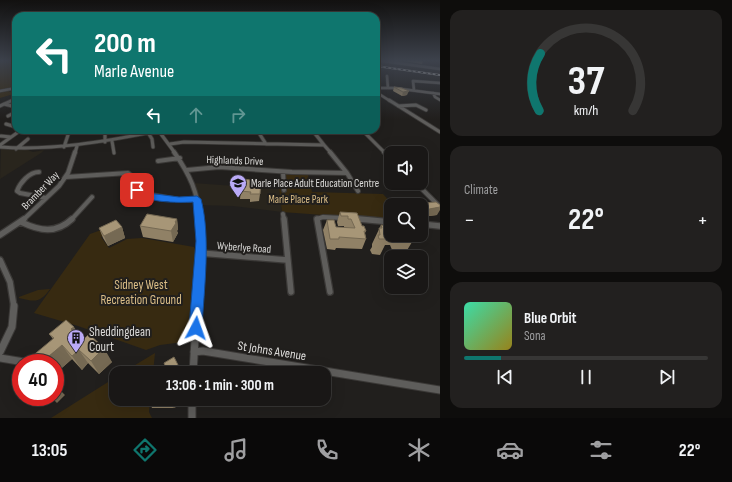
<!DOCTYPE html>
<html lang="en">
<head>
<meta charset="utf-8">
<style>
  :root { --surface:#191716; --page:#22201f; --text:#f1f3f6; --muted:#9f9fa1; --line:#373635; --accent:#0f766e }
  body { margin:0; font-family:"Sofia Sans Condensed",sans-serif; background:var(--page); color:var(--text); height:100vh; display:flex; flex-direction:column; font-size:15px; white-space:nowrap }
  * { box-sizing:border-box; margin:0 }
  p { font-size:13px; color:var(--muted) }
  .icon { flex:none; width:22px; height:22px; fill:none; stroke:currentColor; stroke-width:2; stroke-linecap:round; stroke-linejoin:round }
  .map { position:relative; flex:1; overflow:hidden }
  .panel { display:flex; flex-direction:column; gap:10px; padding:10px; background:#0e0d0c; width:292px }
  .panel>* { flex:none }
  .guide { position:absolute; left:12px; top:12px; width:368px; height:122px; border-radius:12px; box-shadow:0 4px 16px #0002,0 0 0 1px var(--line); background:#0f766e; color:#fff; overflow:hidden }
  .fabs { position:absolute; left:384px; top:146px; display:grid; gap:8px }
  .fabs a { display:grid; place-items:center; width:44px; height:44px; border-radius:8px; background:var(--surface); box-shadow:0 4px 16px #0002,0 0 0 1px var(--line); font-size:20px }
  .speed { position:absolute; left:12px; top:354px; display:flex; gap:8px; font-size:20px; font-weight:700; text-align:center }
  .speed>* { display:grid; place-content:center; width:52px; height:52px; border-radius:50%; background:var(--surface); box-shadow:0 4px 16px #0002,0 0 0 1px var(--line); line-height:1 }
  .speed .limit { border:6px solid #d22; background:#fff; color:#111 }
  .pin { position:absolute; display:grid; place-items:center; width:34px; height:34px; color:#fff; margin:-17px; border-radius:8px; box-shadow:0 2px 6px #0006 }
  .me { position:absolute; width:44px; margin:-22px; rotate:4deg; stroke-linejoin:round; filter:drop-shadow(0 0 3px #0008) }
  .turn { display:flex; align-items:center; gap:14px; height:84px; padding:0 16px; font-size:18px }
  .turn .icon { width:52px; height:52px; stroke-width:2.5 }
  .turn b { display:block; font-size:28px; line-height:34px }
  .lanes { display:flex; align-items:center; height:38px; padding:0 16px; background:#0003; justify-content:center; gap:20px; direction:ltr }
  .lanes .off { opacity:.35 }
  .big { font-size:30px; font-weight:700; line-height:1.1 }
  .panel .card { flex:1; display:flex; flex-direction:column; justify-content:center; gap:6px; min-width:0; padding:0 14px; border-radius:12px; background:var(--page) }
  .panel .dial { align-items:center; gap:0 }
  .dial svg { height:104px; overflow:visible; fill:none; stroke:var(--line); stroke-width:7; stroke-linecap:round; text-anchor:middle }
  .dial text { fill:var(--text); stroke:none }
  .song { display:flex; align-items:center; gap:12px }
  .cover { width:48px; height:48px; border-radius:6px; background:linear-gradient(135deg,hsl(160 70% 55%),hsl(50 70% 35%)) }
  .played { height:4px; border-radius:2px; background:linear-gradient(90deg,var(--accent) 15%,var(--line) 15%) }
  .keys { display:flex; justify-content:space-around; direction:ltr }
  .heat { display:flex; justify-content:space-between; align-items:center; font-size:22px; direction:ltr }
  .trip { position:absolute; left:109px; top:366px; width:222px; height:40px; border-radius:12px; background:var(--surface); box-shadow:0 4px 16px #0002,0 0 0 1px var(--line); font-weight:700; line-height:40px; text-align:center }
  .tabs { display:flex; height:64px; justify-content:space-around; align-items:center; background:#0a0909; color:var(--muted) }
  .tabs .icon { width:28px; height:28px }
  .tabs .selected { color:var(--accent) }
  .tabs b { font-size:18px; color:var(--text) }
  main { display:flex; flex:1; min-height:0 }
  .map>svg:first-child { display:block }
</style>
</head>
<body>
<main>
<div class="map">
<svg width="440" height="418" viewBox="0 0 440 418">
  <rect width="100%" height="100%" fill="#211f1d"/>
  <path fill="#29251d" d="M1,149L28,150L33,152L44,150L41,153L0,179Z
    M193,183L279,189L282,212L233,206L198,205Z"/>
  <path fill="#372a11" d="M0,61H16V80L9,92L16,91V96L10,95L0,98Z
    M286,174L308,175L312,192L383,194L393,205H391V220L282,212L279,189L287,190Z
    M104,229L108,234L101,237L109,248L127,239L142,238L194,247L196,252L191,341L160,345L146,350L78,326L34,313L90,234Z
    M50,289C40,303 35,302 19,298V297L38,290Z
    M155,353L153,373H122Z
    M116,377V399H150L149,412L152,418H51Z"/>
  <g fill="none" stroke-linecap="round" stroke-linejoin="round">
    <g stroke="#3b3937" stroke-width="3.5">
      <path id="minor-far4" d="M383,61L440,69
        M387,76L388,88
        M376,88H394L440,94
        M414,90L413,81L440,83
        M0,91L16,88
        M376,92L390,101
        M433,93L435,97L440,100
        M11,101L16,99"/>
    </g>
    <g stroke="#3b3937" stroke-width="4.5">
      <path id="minor-far3" d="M389,100L440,132
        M4,104L16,107
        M0,106L13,100
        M398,106L416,105L426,110
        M8,116L16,112
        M6,124L16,127
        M158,130L175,153
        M257,130L266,144
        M362,130L385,153
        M39,131L42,130
        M147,131L152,139L153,147
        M1,136L11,137
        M112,141L114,153
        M105,142V134L107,130
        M170,144L184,142L324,145L313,131
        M0,145L21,130
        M324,145L331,153
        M0,147C54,151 106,141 159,131
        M64,147L68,135
        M16,149L28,139
        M75,153L77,146"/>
    </g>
    <g stroke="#3b3937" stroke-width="6">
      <path id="minor-far2" d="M174,152C190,175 198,192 200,220
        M330,152L347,173L358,191
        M384,152L391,159
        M158,161L180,158
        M187,170L219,167L292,172L347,173
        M39,172C29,172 20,183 17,191L20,193L46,198
        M283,172L284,190
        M66,177L128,173L135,179L137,190L141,193L179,200L197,199
        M416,183L440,207
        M283,214L284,220
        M355,219L371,220
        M23,220L59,186L68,173L75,152
        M71,220L92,197
        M317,220V219L323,217L343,218"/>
    </g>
    <g stroke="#3b3937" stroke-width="8">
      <path id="minor-far1" d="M284,219L291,292
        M317,219L330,292
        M359,219L391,222
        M21,222C40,231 56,234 72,219
        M421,224L440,226
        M0,235L24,219
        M200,253L287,260
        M0,260L10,282L14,307
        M197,307L201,241L200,219"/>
    </g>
    <g stroke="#3b3937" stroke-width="9">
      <path id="minor" d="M0,352L12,327L14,306
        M194,352L203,351L440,390
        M0,358L30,363
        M193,373L197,306
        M192,399V418"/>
    </g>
    <use href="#minor-far4" stroke="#5e5d5b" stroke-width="2.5"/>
    <use href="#minor-far3" stroke="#5e5d5b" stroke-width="3"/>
    <use href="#minor-far2" stroke="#5e5d5b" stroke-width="4"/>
    <use href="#minor-far1" stroke="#5e5d5b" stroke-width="5.5"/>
    <use href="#minor" stroke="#5e5d5b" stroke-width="7"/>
    <g stroke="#c8c7c5" stroke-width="2">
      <path id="rail" d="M376,66L440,75"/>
    </g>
    <use href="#rail" stroke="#211f1d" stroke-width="1" stroke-dasharray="2.5" stroke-linecap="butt"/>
  </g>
  <path fill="#908166" d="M405,61H423L422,64Z
    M394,87L402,88L407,95L402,96L393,91Z
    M242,179L260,194L259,201L250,202V199H240Z
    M421,200L437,215L421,217V205H408L410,202Z
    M340,212L357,213L362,226L366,231L365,233L366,239L362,249L336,248L335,250L327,249L323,230L327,220L336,227H344V226H338L337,222Z
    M177,219L178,229L177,231L178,233L173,242L143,237L140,226Z
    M381,225L391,226V235H409L412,242L403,257H395L390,245H385L380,255L372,254L370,250L372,247V244Z
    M122,227L125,238L108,246L103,238L99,228Z
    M49,334L83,340L112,362L99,374L88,363L82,370L72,359L55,374V363L53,339Z
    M164,363L182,373H167Z
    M186,400L179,406L173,408H152L149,401Z"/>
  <path fill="#756953" d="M409,91L407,95L402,96L403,92Z
    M440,207V210L437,215L421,217V215L424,210Z
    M177,219L178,229L177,231L178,233L173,242L171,231Z
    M122,227L125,238L108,246L104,236Z
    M74,327L83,341L80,344L71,329Z
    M62,345L72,359L55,374V363H41Z
    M104,348L112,362L99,374L91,361Z
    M79,350L88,363L82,370L72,356Z
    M55,385L65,395L57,403L51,397H55Z
    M34,397H51L52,398L44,406Z
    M176,399H187L179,406L173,408L171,400Z"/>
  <path fill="#a79677" stroke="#756953" d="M394,87L402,88L409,91L403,92Z
    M242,179L261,181L260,194H250L251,192L240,191Z
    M421,200L424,203L436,202L440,205V207L424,210L421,207V205H414L410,202Z
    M340,212L357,213L362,226H364L366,231H364L366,239L339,237V239H330L327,220H334L336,227L355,228L351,219H348V216H341Z
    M147,214L177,219L175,222L176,223L171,231L140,226Z
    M116,220L122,227L104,236L99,228Z
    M381,225L391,226V229H388L389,233L388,232V239H379L378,235H380L379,228H382Z
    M400,235H409L412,242L403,241Z
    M66,320L74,327L71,329L82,341L89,334L104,348L91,361L79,350L72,356L62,345L41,363H24L54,338L49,334Z
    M174,357L182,373H168L164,363Z
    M21,366V383L13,373Z
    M149,399H176L171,400L149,401Z"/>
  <linearGradient id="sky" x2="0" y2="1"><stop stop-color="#121110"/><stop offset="0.51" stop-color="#3d424c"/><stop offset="1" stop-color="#3d424c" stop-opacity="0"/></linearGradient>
  <rect width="440" height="119" fill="url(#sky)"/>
  <path fill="#1a73e8" stroke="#114b97" d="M137,187L148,193L179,197L197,196L201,199C211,237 204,289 202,328L200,332L196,334L191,332L189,328L196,241L193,202C178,203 142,203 133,190Z"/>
  <defs>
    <g id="university-pin" transform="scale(0.9)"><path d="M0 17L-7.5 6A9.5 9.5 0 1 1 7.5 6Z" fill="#baaaf7" stroke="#211f1d"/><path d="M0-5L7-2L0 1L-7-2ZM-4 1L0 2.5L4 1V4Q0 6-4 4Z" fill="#111"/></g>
    <g id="building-pin" transform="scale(0.9)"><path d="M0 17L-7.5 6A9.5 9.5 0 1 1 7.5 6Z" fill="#baaaf7" stroke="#211f1d"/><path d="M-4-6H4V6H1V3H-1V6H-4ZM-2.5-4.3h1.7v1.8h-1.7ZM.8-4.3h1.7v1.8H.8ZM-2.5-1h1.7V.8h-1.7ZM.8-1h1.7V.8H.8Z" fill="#111"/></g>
  </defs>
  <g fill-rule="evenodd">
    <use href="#university-pin" x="238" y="183"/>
    <use href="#building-pin" x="76" y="338"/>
  </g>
  <g text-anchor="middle" stroke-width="4" stroke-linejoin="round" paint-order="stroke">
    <g font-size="11" fill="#dcdbd9" stroke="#211f1d">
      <text transform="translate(235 160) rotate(2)" y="4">Highlands Drive</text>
      <text transform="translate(40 190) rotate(-46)" y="4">Bramber Way</text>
      <text transform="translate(244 247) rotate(4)" y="4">Wyberlye Road</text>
    </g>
    <g font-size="11" fill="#dcdbd9" stroke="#211f1d" text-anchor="start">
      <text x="251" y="187">Marle Place Adult Education Centre</text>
    </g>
    <g font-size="11" fill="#dabd87" stroke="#211f1d">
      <text x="298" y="203">Marle Place Park</text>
    </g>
    <g font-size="13" fill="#dabd87" stroke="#211f1d">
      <text x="141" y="289">Sidney West<tspan x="141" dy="15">Recreation Ground</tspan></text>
    </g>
    <g font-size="13" fill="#dcdbd9" stroke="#211f1d" text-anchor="start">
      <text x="89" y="336">Sheddingdean<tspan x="89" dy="15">Court</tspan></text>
    </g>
    <g font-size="13" fill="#dcdbd9" stroke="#211f1d">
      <text transform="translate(272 350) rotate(9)" y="5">St Johns Avenue</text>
    </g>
  </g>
</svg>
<div class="fabs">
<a><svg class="icon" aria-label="sound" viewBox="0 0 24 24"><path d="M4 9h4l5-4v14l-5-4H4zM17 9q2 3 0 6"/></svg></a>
<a><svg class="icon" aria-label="search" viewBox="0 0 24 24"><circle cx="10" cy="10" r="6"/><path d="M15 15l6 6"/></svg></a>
<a><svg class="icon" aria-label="layers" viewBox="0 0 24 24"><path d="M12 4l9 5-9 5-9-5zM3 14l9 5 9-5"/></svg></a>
</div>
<div class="speed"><div class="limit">40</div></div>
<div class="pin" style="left:137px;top:190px;background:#d93025"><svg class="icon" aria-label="arrive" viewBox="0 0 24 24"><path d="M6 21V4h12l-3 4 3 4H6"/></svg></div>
<svg class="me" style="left:196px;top:328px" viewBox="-20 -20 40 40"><path d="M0-17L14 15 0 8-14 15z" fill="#1a73e8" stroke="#fff" stroke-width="4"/></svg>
<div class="trip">13:06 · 1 min · 300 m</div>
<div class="guide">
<div class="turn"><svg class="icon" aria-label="left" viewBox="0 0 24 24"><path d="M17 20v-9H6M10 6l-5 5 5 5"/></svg><div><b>200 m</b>Marle Avenue</div></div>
<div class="lanes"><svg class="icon" aria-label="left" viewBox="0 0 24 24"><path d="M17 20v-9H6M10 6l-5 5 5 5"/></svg><svg class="icon off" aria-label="ahead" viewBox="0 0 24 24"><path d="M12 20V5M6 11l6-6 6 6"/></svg><svg class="icon off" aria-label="right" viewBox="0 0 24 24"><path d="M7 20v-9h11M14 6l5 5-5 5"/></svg></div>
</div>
</div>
<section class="panel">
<div class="card dial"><svg viewBox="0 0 100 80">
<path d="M14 69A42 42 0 1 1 86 69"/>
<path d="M14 69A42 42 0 0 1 15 25" stroke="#0f766e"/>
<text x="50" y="56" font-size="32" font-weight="700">37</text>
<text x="50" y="72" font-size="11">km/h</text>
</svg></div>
<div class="card"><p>Climate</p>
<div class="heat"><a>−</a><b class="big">22°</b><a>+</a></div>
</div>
<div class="card">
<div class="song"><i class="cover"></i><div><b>Blue Orbit</b><p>Sona</p></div></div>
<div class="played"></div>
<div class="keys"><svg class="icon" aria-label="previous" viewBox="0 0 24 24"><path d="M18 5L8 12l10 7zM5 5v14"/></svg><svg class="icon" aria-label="pause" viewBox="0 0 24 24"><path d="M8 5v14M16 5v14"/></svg><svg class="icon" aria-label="next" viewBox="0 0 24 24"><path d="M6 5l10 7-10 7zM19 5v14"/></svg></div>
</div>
</section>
</main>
<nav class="tabs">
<b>13:05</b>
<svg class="icon selected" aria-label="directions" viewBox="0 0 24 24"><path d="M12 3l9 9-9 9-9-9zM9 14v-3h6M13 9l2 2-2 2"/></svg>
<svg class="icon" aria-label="music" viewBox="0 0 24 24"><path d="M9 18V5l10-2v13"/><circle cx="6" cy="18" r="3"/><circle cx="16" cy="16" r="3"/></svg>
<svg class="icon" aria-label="phone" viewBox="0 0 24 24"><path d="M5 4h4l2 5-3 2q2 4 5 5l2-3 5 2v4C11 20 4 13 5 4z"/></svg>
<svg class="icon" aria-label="climate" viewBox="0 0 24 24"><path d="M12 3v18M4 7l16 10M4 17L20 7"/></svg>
<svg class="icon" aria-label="car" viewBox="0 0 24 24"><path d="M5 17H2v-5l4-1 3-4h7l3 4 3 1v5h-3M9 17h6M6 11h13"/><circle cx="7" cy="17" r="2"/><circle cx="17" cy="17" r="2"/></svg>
<svg class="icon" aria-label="filters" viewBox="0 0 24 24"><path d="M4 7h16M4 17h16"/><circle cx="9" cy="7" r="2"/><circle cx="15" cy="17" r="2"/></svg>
<b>22°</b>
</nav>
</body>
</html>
